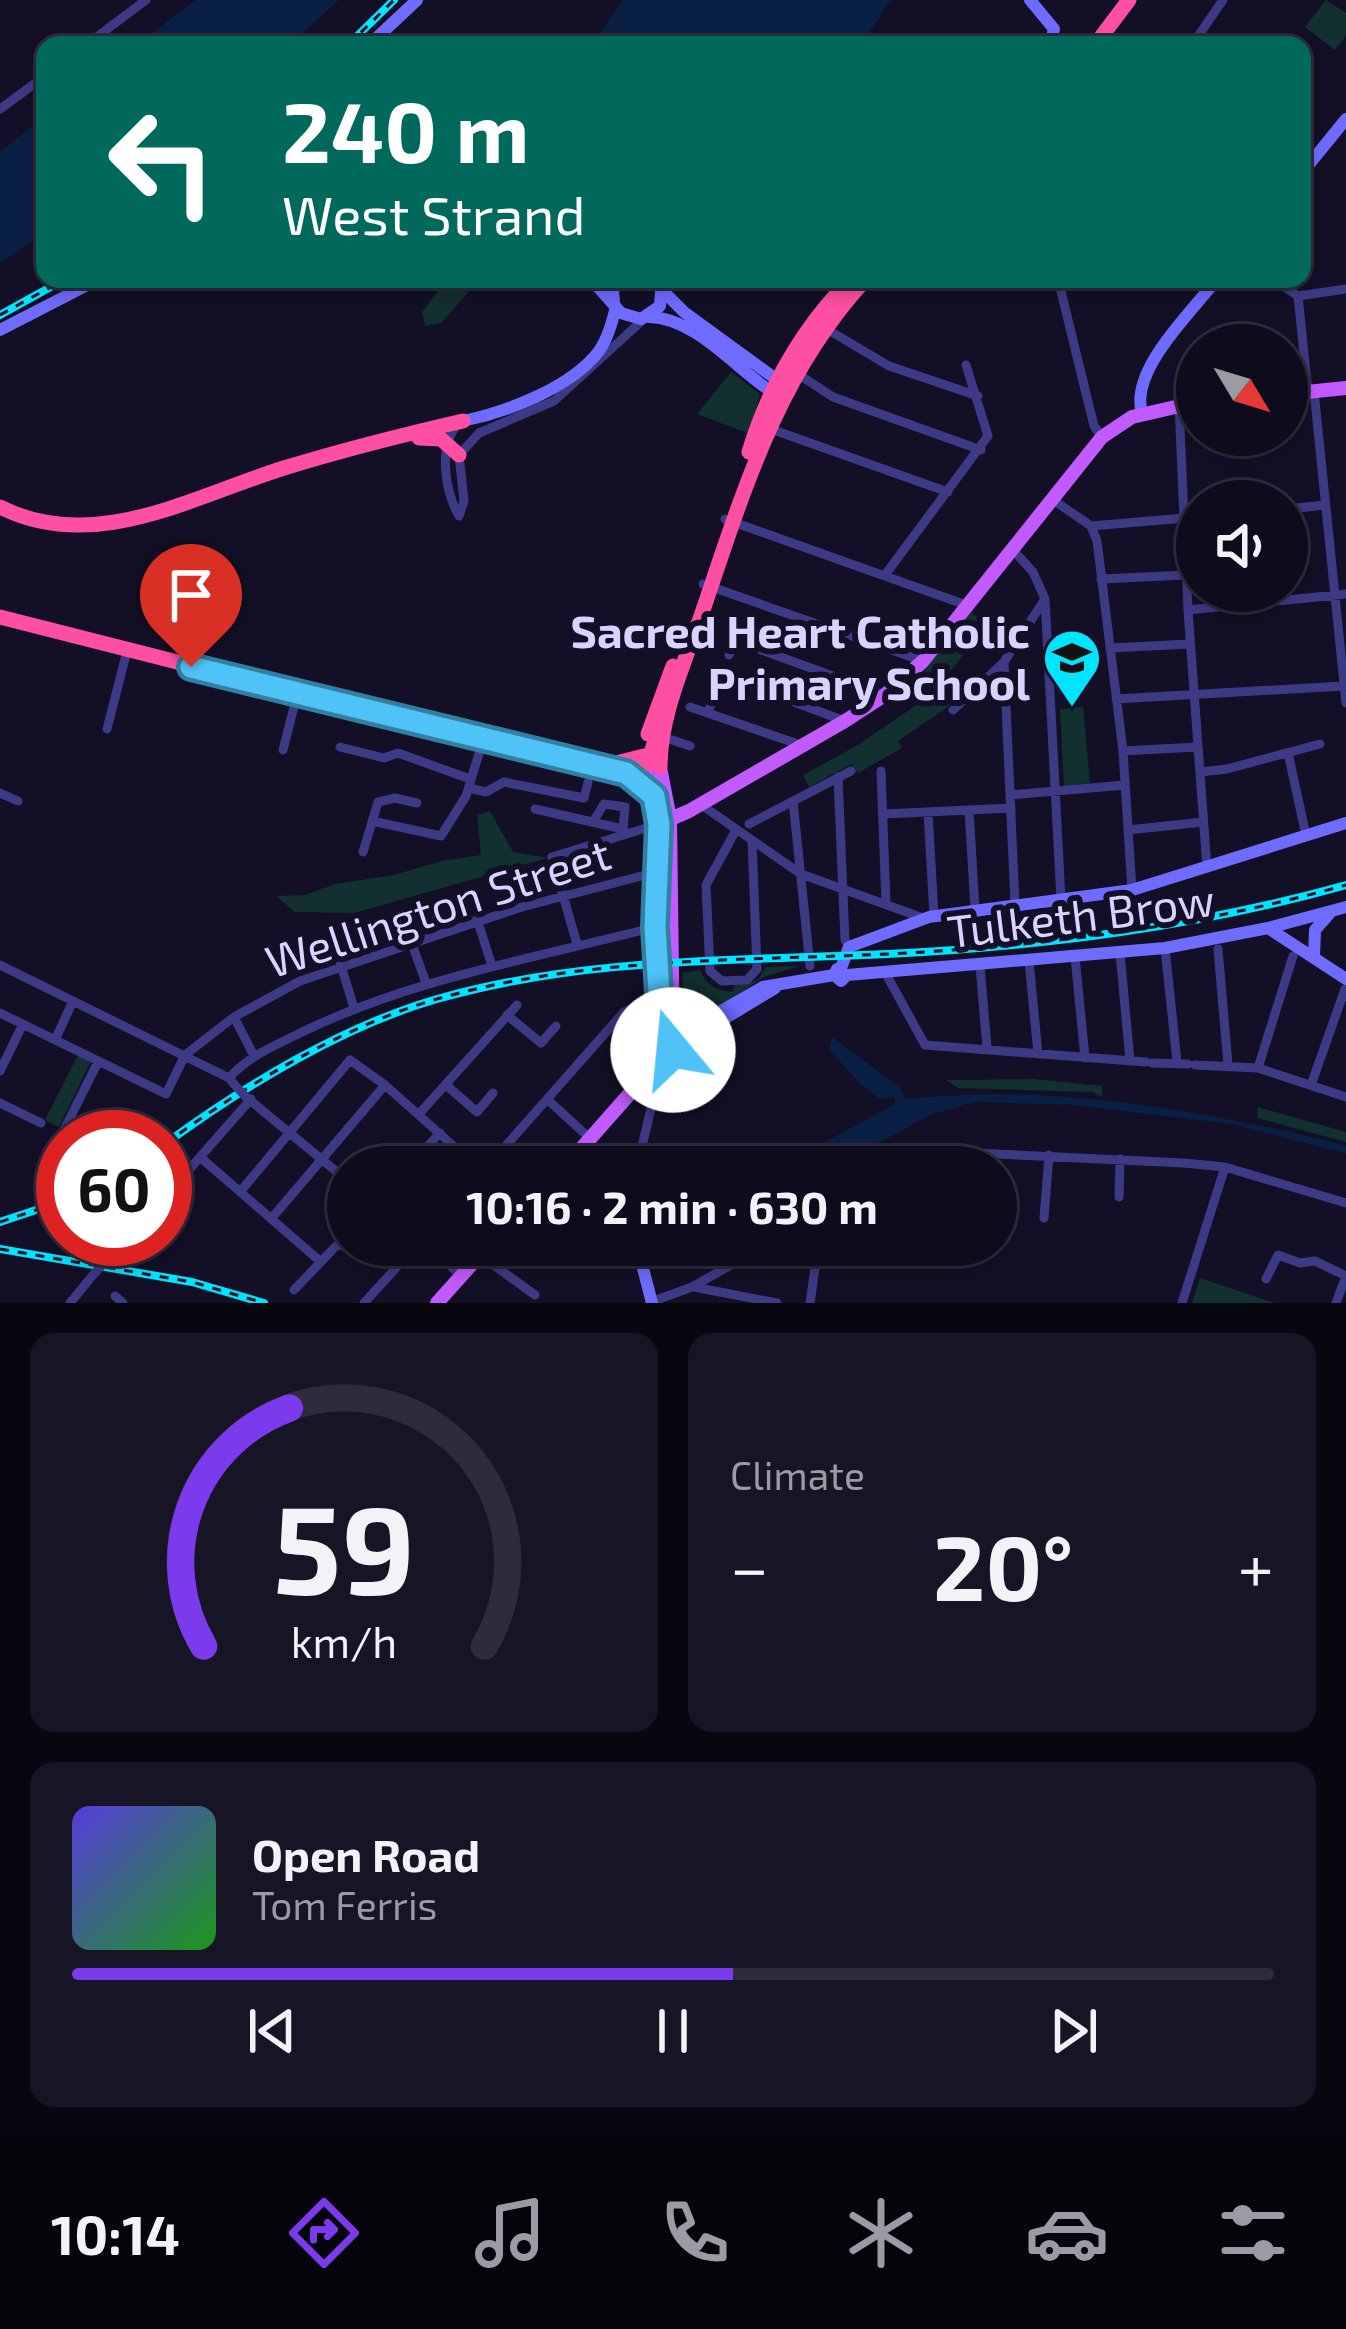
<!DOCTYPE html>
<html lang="en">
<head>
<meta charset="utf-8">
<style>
  :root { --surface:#0e0b1c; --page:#171425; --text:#f1f3f6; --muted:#9b9ba3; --line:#2e2b3b; --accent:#7c3aed }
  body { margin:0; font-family:"Exo 2",sans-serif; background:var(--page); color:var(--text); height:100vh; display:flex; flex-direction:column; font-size:45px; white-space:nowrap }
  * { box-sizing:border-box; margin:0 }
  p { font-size:39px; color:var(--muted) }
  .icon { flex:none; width:66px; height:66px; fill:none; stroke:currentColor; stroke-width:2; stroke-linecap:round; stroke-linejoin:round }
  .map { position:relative; height:1303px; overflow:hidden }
  .panel { display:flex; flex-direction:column; gap:30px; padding:30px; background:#08060f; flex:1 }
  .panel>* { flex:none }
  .top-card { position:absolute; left:36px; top:36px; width:1275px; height:252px; border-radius:24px; box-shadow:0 6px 18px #0003,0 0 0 3px var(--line); background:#00695c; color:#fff; overflow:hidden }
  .needle { width:78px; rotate:128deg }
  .buttons { position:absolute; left:1176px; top:324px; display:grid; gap:24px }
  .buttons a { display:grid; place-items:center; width:132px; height:132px; border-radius:50%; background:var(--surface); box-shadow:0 6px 18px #0003,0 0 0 3px var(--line); font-size:60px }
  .speed { position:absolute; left:36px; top:1110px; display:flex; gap:24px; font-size:60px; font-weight:700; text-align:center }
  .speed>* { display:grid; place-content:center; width:156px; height:156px; border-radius:50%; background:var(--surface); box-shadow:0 6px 18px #0003,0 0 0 3px var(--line); line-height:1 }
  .speed .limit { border:18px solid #d22; background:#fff; color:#111 }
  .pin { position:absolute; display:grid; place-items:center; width:102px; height:102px; color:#fff; margin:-123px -51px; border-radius:50% 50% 50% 0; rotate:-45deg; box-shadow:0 0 12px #0007 }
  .pin .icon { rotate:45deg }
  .me { position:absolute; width:132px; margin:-66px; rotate:343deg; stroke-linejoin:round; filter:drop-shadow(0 0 9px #0008) }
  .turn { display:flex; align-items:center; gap:42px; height:252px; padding:0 48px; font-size:54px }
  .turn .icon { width:156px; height:156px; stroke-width:2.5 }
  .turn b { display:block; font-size:84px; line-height:102px }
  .big { font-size:90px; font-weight:700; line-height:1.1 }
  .panel .card { flex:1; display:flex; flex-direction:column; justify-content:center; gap:18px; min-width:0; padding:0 42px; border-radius:24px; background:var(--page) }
  .panel .dial { align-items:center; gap:0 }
  .dial svg { height:312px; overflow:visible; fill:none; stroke:var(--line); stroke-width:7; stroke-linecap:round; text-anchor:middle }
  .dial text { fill:var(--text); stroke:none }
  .song { display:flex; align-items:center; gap:36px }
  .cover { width:144px; height:144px; border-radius:18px; background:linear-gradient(135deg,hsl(250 70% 55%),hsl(120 70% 35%)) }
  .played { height:12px; border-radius:6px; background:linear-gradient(90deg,var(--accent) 55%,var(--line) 55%) }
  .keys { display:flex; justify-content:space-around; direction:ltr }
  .heat { display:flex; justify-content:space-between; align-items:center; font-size:66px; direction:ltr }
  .panel .tiles { flex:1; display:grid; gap:30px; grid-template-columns:1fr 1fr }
  .card:last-child { grid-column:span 2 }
  .trip { position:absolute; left:327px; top:1146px; width:690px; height:120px; border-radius:60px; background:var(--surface); box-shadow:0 6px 18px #0003,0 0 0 3px var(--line); font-weight:700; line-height:120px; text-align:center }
  .menu { display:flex; height:192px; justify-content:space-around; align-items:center; background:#06040b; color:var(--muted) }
  .menu .icon { width:84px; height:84px }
  .menu .current { color:var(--accent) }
  .menu b { font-size:54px; color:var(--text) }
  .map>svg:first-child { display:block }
</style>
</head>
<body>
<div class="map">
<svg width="1346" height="1303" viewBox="0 0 1346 1303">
  <rect width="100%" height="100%" fill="#130f26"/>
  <path fill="#12302f" d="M1326,0L1346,13V36L1335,50L1305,27Z
    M447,279H472L468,284L472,288L441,323L425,326L422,312Z
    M731,372L760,394L750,434L697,414Z
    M971,612L987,625L938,687L955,702L898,741L902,748L858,773L851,764L809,787L803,775L858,745L928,697L914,681Z
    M1083,707L1090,783L1064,786L1060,709Z
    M490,811L513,852L548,858L354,913L295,912L276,896L305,895L335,884L394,875L442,861L481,855L477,815Z
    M799,966L764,977L707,1015L693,1017L685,1009L682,973L700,970C707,986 716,990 733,992L734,986L758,980L766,967Z
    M78,1055L91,1061L59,1127L45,1120Z
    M1033,1079L1102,1086V1097L1092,1092L958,1088L946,1080Z
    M1258,1107L1346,1132V1142L1257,1118Z
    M1200,1278L1275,1303H1192Z"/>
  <path fill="#0a1f44" d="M195,0H339L289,45H137Z
    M623,0H891L861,45H592Z
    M45,116V233L0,263V152Z
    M832,1037L901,1088L905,1099C1048,1083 1194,1109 1333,1142L1346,1146V1153L1231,1124L1074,1105L974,1102L930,1115L877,1144L837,1148L803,1167H779L895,1104V1097L880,1099L859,1083L829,1049Z"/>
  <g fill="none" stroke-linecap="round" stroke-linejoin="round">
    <path stroke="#3d3a85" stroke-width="9" d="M86,45L146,0
      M1192,45L1223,0
      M0,109L45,76
      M1058,279L1094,426L1102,437
      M1273,279L1298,296L1308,392
      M1298,296L1346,289
      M825,328L889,366L978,396
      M798,374L833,397L981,450
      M1314,391L1346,703
      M1179,404L1188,610L1207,868
      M457,425C438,448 445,491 459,516
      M768,428L948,492
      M1053,500L1091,526L1097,541L1123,751L1132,890
      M1287,509L1325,505
      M459,516L464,501L459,455L479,433L554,401L645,318
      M725,519L969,606
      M1091,526L1197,517
      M885,575L988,436L966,365
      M1101,579L1186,575
      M703,584L923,661
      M1045,599L1061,899
      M1188,610L1346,594
      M734,640L885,695
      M1110,648L1190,644
      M729,655L740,623
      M1004,662L1015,904
      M1116,699L1344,686
      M690,707L801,745
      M953,710L1004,662L1045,599L1033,572L1014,551
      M708,713L721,675L845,721
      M107,729L127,651
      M663,737L690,746
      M340,747L384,758L398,753L470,779
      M283,750L298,691
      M1123,751L1197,747
      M1288,753L1306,835
      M881,771L886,903
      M1200,772L1227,769L1320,744
      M838,777L845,940L849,947
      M469,788L486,792L504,782L584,798L588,782
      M0,793L18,801
      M1010,795L1125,785
      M793,801L810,966
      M700,804L801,874L923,918
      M535,809L623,829L626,834
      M969,810L975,909
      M928,812L934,916
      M884,814L1011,808
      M372,821L441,836L466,796L484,737
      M593,822L604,804L625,807L623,829
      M749,824L851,771
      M736,830L706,885L710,971L722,981L747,980L757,969L752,840
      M1128,830L1203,822
      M363,852L378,802L395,798L417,803
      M468,891L492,966
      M412,944L426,983
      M577,944L552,857L659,824
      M1165,948L1177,1062
      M336,949L354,1008
      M1218,949L1228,1065
      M1120,953L1130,1061
      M1075,957L1085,1058
      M1029,961L1038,1054
      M0,965L231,1079
      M980,966L987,1048
      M886,974L925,1045L1146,1062
      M0,1013L166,1094L185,1055L234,1017L300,981L522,907L657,872
      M507,1015L541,1043L556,1026
      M234,1017L254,1056
      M55,1040L73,1001
      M1152,1063L1188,1064
      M1195,1065L1258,1068L1346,1097
      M1258,1068L1293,956
      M0,1071L23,1024
      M230,1077C247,1058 269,1048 292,1037C407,979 532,959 655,927
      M446,1085L477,1112L493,1093
      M1311,1085L1345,989
      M246,1097L348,1181
      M548,1100L584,1133
      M0,1103L41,1123
      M419,1114L517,1005
      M72,1137L63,1132L98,1062
      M200,1157L321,1262
      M408,1167L440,1133
      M487,1167L624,1012L636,1007H660
      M637,1167L655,1092
      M904,1167L934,1151L1184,1163L1225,1167L1346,1203
      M240,1192L350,1060L385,1085L477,1167
      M165,1197L251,1099
      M1119,1197L1120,1159
      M1044,1218L1049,1155
      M271,1219L385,1085
      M425,1245L461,1275
      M802,1245L815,1268L810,1303
      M113,1253L127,1239
      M480,1255L535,1295
      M1266,1279L1278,1255L1300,1263L1315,1261L1346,1276
      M694,1287L777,1303
      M294,1290L336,1246L341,1244L352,1252L362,1245
      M115,1296L123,1303
      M651,1302L692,1287L766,1245
      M70,1303L93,1275
      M364,1303L417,1245
      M1182,1303L1225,1167
      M1336,1303L1346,1276"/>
    <path stroke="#6f6bff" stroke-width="12" d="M1030,0L1054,29L1050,45
      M369,45L417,0
      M1302,173L1346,119
      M591,279L621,313L641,319L660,306L662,279
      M662,290L684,312L784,385
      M614,302L613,291L619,279
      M649,317C697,318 736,370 775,394
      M0,330L99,279
      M1142,413C1129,370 1192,312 1217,279
      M463,421C506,412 571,388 599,351C608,338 612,322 616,307
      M1268,928L1346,979
      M1314,958L1315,930L1330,913
      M841,968L849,947L929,917L1132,890L1346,823
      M834,975L841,981L847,975L1165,948L1268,928L1346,907
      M672,1039L763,987L834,975L837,969
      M673,1050L775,988
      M569,1152L586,1167
      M637,1245L652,1303"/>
    <path stroke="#c25bff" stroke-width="14" d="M1287,394L1346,388
      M645,766L659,824L655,927L663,1057
      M659,824L689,811L845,721L885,695L923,661L1102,437L1132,417L1197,402
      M565,1167L648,1073L673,1050L670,819L660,767
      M437,1303L489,1245"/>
    <path stroke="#ff4fa3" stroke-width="15" d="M1095,45L1129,0
      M419,438L441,439L459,455
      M749,452C769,387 803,327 851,279
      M0,507C94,555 194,496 284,468C343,450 402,435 463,421
      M0,617L619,774L648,764L659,727L667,717
      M648,734L673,666
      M600,767L644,756L653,761
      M660,767C660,716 684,664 701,616C742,496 777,374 866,279
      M626,773L654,796"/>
    <g stroke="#00e5ff" stroke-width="8">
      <path id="rail" d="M348,45L394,0
        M0,315L65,279
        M165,1144C244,1086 343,1026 437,999C584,957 737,961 888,954C1044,946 1196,927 1346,885
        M0,1222L63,1201
        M0,1249L192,1282L264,1303"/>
    </g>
    <use href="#rail" stroke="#130f26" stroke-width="3" stroke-dasharray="9" stroke-linecap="butt"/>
    <path stroke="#3d3a85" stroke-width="9" d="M232,1082L246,1097
      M93,1275L113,1253"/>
  </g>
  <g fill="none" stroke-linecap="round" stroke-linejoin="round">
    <g stroke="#337fa1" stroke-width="30">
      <path id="route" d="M191,667L626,773L654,796L659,824L655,927L663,1057L673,1050"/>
    </g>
    <use href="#route" stroke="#4fc3f7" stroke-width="21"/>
  </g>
  <defs>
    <g id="school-pin" transform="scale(3)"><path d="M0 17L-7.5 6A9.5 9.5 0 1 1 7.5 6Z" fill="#00e5ff" stroke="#130f26"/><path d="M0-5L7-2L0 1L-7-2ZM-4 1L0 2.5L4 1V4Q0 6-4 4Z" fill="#111"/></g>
  </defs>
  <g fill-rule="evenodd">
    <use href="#school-pin" x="1072" y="658"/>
  </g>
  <g text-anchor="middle" stroke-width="12" stroke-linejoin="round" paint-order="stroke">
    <g font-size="45" font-weight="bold" fill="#d9d4ff" stroke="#130f26" text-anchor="end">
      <text x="1030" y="648">Sacred Heart Catholic<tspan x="1030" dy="52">Primary School</tspan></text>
    </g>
    <g font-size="45" fill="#d9d4ff" stroke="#130f26">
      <text transform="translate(438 908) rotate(-18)" y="16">Wellington Street</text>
      <text transform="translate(1081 916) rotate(-7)" y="16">Tulketh Brow</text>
    </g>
  </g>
</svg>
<div class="buttons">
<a><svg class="needle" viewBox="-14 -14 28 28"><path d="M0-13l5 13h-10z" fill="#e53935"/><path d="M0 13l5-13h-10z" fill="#9b9ba3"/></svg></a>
<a><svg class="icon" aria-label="sound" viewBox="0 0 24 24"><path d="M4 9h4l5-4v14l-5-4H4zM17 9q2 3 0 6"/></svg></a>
</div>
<div class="speed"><div class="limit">60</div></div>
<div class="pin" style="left:191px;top:667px;background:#d93025"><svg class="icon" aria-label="arrive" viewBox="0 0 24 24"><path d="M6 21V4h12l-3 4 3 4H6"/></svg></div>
<svg class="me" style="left:673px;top:1050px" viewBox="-20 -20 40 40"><circle r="19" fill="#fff"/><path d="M0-13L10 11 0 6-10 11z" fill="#4fc3f7"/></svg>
<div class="trip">10:16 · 2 min · 630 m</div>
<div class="top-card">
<div class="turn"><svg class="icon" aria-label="left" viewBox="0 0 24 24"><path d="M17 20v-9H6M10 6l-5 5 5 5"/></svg><div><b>240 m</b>West Strand</div></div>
</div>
</div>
<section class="panel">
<div class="tiles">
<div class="card dial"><svg viewBox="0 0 100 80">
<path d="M14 69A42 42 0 1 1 86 69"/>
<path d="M14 69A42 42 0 0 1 36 8" stroke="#7c3aed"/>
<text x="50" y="56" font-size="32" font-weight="700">59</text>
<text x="50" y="72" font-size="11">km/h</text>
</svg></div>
<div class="card"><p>Climate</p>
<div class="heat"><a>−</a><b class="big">20°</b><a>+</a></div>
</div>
<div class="card">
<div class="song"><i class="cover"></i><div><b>Open Road</b><p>Tom Ferris</p></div></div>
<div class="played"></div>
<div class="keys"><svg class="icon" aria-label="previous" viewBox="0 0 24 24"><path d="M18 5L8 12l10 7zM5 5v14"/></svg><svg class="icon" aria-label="pause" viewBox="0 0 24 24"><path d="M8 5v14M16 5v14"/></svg><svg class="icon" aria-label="next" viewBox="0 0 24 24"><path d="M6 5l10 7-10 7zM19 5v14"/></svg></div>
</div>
</div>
</section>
<nav class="menu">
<b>10:14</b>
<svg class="icon current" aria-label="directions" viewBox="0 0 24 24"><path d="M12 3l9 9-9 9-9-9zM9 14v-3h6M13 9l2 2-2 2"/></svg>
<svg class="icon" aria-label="music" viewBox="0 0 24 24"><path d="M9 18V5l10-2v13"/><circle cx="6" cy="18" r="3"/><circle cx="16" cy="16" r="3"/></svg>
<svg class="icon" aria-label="phone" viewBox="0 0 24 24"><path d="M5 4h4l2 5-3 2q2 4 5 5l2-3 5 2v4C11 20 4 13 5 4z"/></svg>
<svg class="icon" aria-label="climate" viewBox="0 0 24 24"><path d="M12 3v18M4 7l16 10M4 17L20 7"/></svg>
<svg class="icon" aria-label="car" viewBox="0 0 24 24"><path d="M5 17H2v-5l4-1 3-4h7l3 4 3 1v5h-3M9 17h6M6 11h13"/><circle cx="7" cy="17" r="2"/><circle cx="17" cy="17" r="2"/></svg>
<svg class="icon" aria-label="filters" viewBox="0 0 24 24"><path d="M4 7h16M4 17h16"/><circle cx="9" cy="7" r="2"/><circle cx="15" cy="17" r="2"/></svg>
</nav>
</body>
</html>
